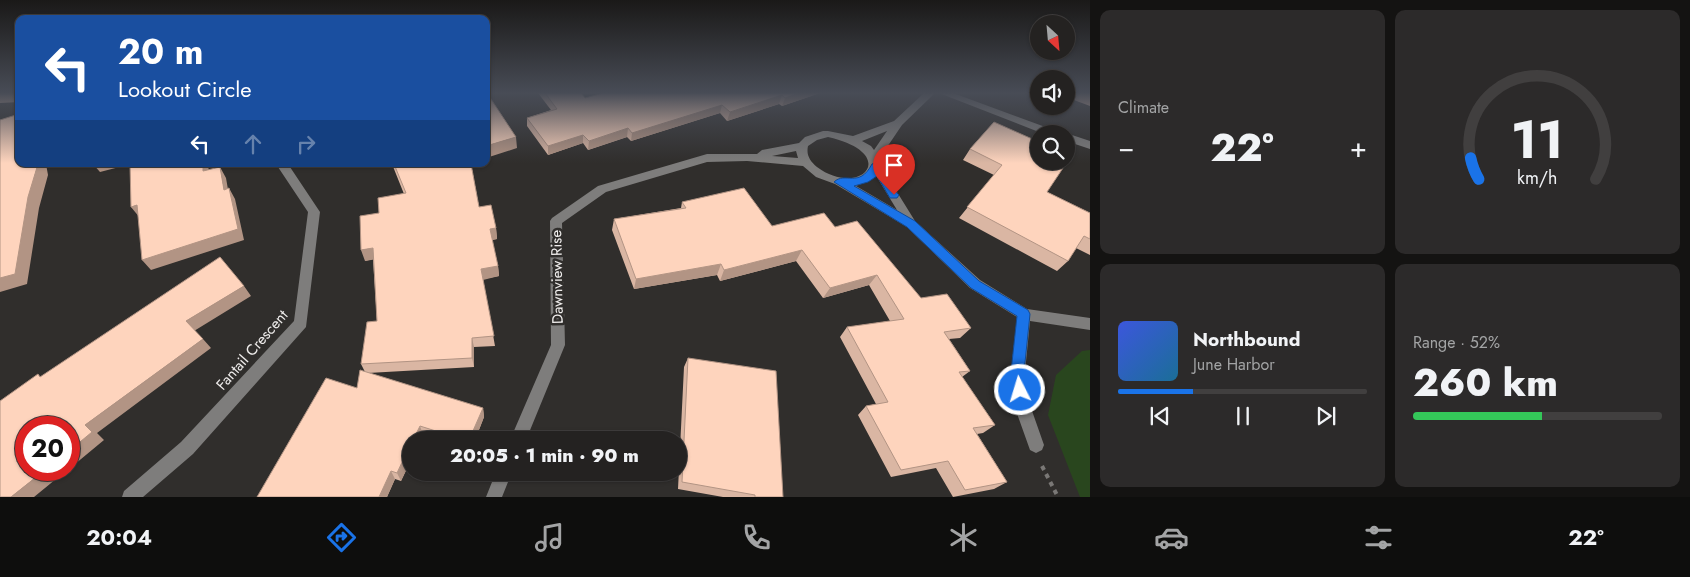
<!DOCTYPE html>
<html lang="en">
<head>
<meta charset="utf-8">
<style>
  :root { --surface:#242221; --page:#2c2a2a; --text:#f1f3f6; --muted:#a3a4a5; --line:#413f3f; --accent:#1a73e8 }
  body { margin:0; font-family:Jost,sans-serif; background:var(--page); color:var(--text); height:100vh; display:flex; flex-direction:column; font-size:19px; white-space:nowrap }
  * { box-sizing:border-box; margin:0 }
  p { font-size:16px; color:var(--muted) }
  .icon { flex:none; width:28px; height:28px; fill:none; stroke:currentColor; stroke-width:2; stroke-linecap:round; stroke-linejoin:round }
  .map { position:relative; flex:1; overflow:hidden }
  .drawer { display:flex; flex-direction:column; gap:10px; padding:10px; background:#141312; width:600px }
  .drawer>* { flex:none }
  .banner { position:absolute; left:15px; top:15px; width:475px; height:152px; border-radius:10px; box-shadow:0 1px 4px #0004,0 0 0 1px var(--line); background:#1a4fa0; color:#fff; overflow:hidden }
  .needle { width:32px; rotate:154deg }
  .controls { position:absolute; left:1030px; top:15px; display:grid; gap:10px }
  .controls a { display:grid; place-items:center; width:45px; height:45px; border-radius:50%; background:var(--surface); box-shadow:0 1px 4px #0004,0 0 0 1px var(--line); font-size:25px }
  .speed { position:absolute; left:15px; top:416px; display:flex; gap:10px; font-size:25px; font-weight:700; text-align:center }
  .speed>* { display:grid; place-content:center; width:65px; height:65px; border-radius:50%; background:var(--surface); box-shadow:0 1px 4px #0004,0 0 0 1px var(--line); line-height:1 }
  .speed .limit { border:8px solid #d22; background:#fff; color:#111 }
  .pin { position:absolute; display:grid; place-items:center; width:42px; height:42px; color:#fff; margin:-51px -21px; border-radius:50% 50% 50% 0; rotate:-45deg; box-shadow:0 0 5px #0007 }
  .pin .icon { rotate:45deg }
  .me { position:absolute; width:55px; margin:-28px; rotate:355deg; stroke-linejoin:round; filter:drop-shadow(0 0 4px #0008) }
  .turn { display:flex; align-items:center; gap:18px; height:105px; padding:0 20px; font-size:22px }
  .turn .icon { width:65px; height:65px; stroke-width:2.5 }
  .turn b { display:block; font-size:35px; line-height:42px }
  .lanes { display:flex; align-items:center; height:48px; padding:0 20px; background:#0003; justify-content:center; gap:25px; direction:ltr }
  .lanes .off { opacity:.35 }
  .big { font-size:38px; font-weight:800; line-height:1.1 }
  .drawer .widget { flex:1; display:flex; flex-direction:column; justify-content:center; gap:8px; min-width:0; padding:0 18px; border-radius:10px; background:var(--page) }
  .drawer .dial { align-items:center; gap:0 }
  .dial svg { height:130px; overflow:visible; fill:none; stroke:var(--line); stroke-width:7; stroke-linecap:round; text-anchor:middle }
  .dial text { fill:var(--text); stroke:none }
  .song { display:flex; align-items:center; gap:15px }
  .cover { width:60px; height:60px; border-radius:8px; background:linear-gradient(135deg,hsl(230 70% 55%),hsl(200 70% 35%)) }
  .played { height:5px; border-radius:2px; background:linear-gradient(90deg,var(--accent) 30%,var(--line) 30%) }
  .keys { display:flex; justify-content:space-around; direction:ltr }
  .heat { display:flex; justify-content:space-between; align-items:center; font-size:28px; direction:ltr }
  .charge { height:8px; border-radius:4px; background:linear-gradient(90deg,#34c759 52%,var(--line) 0) }
  .drawer .tiles { flex:1; display:grid; gap:10px; grid-template-columns:repeat(2,1fr) }
  .trip { position:absolute; left:402px; top:431px; width:285px; height:50px; border-radius:25px; background:var(--surface); box-shadow:0 1px 4px #0004,0 0 0 1px var(--line); font-weight:800; line-height:50px; text-align:center }
  .tabs { display:flex; height:80px; justify-content:space-around; align-items:center; background:#0e0e0d; color:var(--muted) }
  .tabs .icon { width:35px; height:35px }
  .tabs .current { color:var(--accent) }
  .tabs b { font-size:22px; color:var(--text) }
  main { display:flex; flex:1; min-height:0 }
  .map>svg:first-child { display:block }
</style>
</head>
<body>
<main>
<div class="map">
<svg width="1090" height="497" viewBox="0 0 1090 497">
  <rect width="100%" height="100%" fill="#302e2c"/>
  <path fill="#29461e" d="M1090,350V497H1080L1048,415L1056,375L1082,351Z"/>
  <g fill="none" stroke-linecap="round" stroke-linejoin="round">
    <path stroke="#7a7876" stroke-width="4" stroke-dasharray="4.5 4.5" stroke-linecap="butt" d="M1042,466L1058,497"/>
    <path fill="#7e7d7c" fill-rule="evenodd" d="M924,93H935L902,125L879,159V163L915,221L980,280L1027,309L1090,318V330L1030,321L1025,372L1031,408L1044,445L1042,450L1036,453L1030,450L1015,408L1011,372L1017,317L970,288L907,227L835,184L816,177L803,166L747,161L707,162L606,192L562,223L565,345L526,440H510L551,345L550,221L552,218L598,186L707,154H757L762,150L799,143L805,137L823,131H828L853,136L894,121ZM887,131L874,150L871,146L862,141ZM828,137C902,154 860,199 817,167C810,161 806,155 808,146L817,140ZM796,151L798,158L772,156ZM875,174L897,210L856,186L871,180Z
      M939,93H953L1059,132L1060,134H1044Z
      M1066,133L1090,141V149L1066,141Z
      M276,164H288L320,212L306,327L193,454L143,497H122L124,491L181,442L294,321L308,212Z
      M496,472H512L502,497H486Z"/>
  </g>
  <path fill="#dab6a3" d="M0,93H19V102L0,103Z
    M538,93H581L585,98L820,93L782,106L779,104L727,121L720,113L631,141L627,137L588,150L583,143L548,155L527,126V118L551,110Z
    M1066,93H1090V106L1066,97Z
    M994,122L1047,192L1090,213V255L1076,248L1068,261L1057,271L959,218L994,175L963,160L970,149Z
    M392,164H471L479,207L496,228L497,239L492,240L498,266L499,276L483,279L495,346L474,347V367L368,373L483,408L484,417L475,440H440L423,435L421,440H411V460L401,481L395,479L387,497H257L357,388L365,372L361,364L377,321L373,259L365,261L379,213L404,194Z
    M682,202L772,226L835,227L921,298L971,328L960,338L949,339L970,371L962,377L995,425L983,433L977,434L1007,482L994,489L953,497L936,468L891,477L858,415L866,406L876,404L840,337L847,327L890,321L869,285L823,298L796,261L720,281L717,275L634,289L612,230L614,219L681,208Z
    M688,358L783,497H723L678,489L684,367Z"/>
  <path fill="#b29484" d="M799,93H820L782,106L785,98Z
    M782,95L779,104L727,121L730,112Z
    M722,105L720,113L631,141L632,133Z
    M628,128L627,137L588,150L589,141Z
    M583,135V143L548,155V146Z
    M516,137L517,148L486,158V146Z
    M38,164H46L48,175L39,208L27,284L0,292V278Z
    M93,164H131L100,172Z
    M203,164H208L210,182L203,171Z
    M220,167L226,178L230,201L224,190Z
    M229,188L235,199L244,240L151,270L142,260Z
    M137,205L140,218L131,207Z
    M496,228L497,239L491,240L490,229Z
    M373,248L377,259L365,261L361,250Z
    M802,250L796,261L720,281L724,270Z
    M721,264L717,275L634,289L636,279Z
    M498,266L499,276L483,280L481,269Z
    M877,275L869,285L823,298L830,288Z
    M244,286L251,296L194,331L186,321Z
    M472,338L474,347V367L472,358Z
    M203,339L211,348L97,433L104,440L69,469V451L85,425Z
    M483,408L484,417L475,440H469Z
    M420,426L423,435L421,440H413Z
    M411,443V460L401,481L397,473Z
    M45,470H67L34,497H11Z
    M391,471L395,479L387,497H379Z"/>
  <path fill="#fed4bd" stroke="#b29484" d="M0,93H19V94H0Z
    M486,93H487L516,137L486,146Z
    M545,93H581L585,98L603,93H799L785,98L782,95L730,112L722,105L632,133L628,128L589,141L583,135L548,146L527,118L557,109Z
    M19,114V164H38L28,197L15,274L0,278V120Z
    M994,122L1039,142V161H1066V154L1071,156L1047,192L1090,213V239L1084,236L1068,261L967,207L1002,165L970,149Z
    M130,164H203V171L220,167L224,190L229,188L238,229L142,260L137,205L131,207Z
    M394,164H471L479,207L491,205L496,228L490,229L498,266L481,269L494,336L472,338V358L361,364L367,322L377,321L373,248L361,250L360,216L379,213L378,198L406,193Z
    M744,188L772,226L824,213L835,227L857,221L921,298L947,294L971,328L944,332L970,371L959,372L995,425L973,428L1007,482L965,490L948,461L901,470L866,406L888,402L847,327L904,319L877,275L830,288L802,250L724,270L721,264L636,279L614,219L686,208L682,202Z
    M220,257L244,286L186,321L203,339L85,425L92,432L69,451V428H26V470H45L11,497H0V401L38,374L40,377Z
    M688,358L776,371L783,497H755V495L682,482Z
    M360,370L483,408L469,440H464L420,426L413,440H411V443L397,473L391,471L379,497H257L326,378L357,388Z"/>
  <linearGradient id="sky" x2="0" y2="1"><stop stop-color="#1a1918"/><stop offset="0.57" stop-color="#484c56"/><stop offset="1" stop-color="#484c56" stop-opacity="0"/></linearGradient>
  <rect width="1090" height="163" fill="url(#sky)"/>
  <path fill="#1a73e8" stroke="#114b97" d="M876,163L880,164L897,193L899,195L897,198H890L877,176L868,182L854,186L915,221L979,281L1028,310L1030,314L1024,372L1027,390L1025,394L1020,396L1016,394L1011,372L1017,316L971,288L907,227L834,182C845,171 859,189 872,164Z"/>
  <g text-anchor="middle" stroke-width="5" stroke-linejoin="round" paint-order="stroke">
    <g font-size="15" fill="#efedec" stroke="#302e2c">
      <text transform="translate(557 277) rotate(-91)" y="5">Dawnview Rise</text>
      <text transform="translate(252 350) rotate(-49)" y="5">Fantail Crescent</text>
    </g>
  </g>
</svg>
<div class="controls">
<a><svg class="needle" viewBox="-14 -14 28 28"><path d="M0-13l5 13h-10z" fill="#e53935"/><path d="M0 13l5-13h-10z" fill="#a3a4a5"/></svg></a>
<a><svg class="icon" aria-label="sound" viewBox="0 0 24 24"><path d="M4 9h4l5-4v14l-5-4H4zM17 9q2 3 0 6"/></svg></a>
<a><svg class="icon" aria-label="search" viewBox="0 0 24 24"><circle cx="10" cy="10" r="6"/><path d="M15 15l6 6"/></svg></a>
</div>
<div class="speed"><div class="limit">20</div></div>
<div class="pin" style="left:894px;top:195px;background:#d93025"><svg class="icon" aria-label="arrive" viewBox="0 0 24 24"><path d="M6 21V4h12l-3 4 3 4H6"/></svg></div>
<svg class="me" style="left:1020px;top:390px" viewBox="-20 -20 40 40"><circle r="17" fill="#1a73e8" stroke="#fff" stroke-width="3"/><path d="M0-11L8 9 0 5-8 9z" fill="#fff"/></svg>
<div class="trip">20:05 · 1 min · 90 m</div>
<div class="banner">
<div class="turn"><svg class="icon" aria-label="left" viewBox="0 0 24 24"><path d="M17 20v-9H6M10 6l-5 5 5 5"/></svg><div><b>20 m</b>Lookout Circle</div></div>
<div class="lanes"><svg class="icon" aria-label="left" viewBox="0 0 24 24"><path d="M17 20v-9H6M10 6l-5 5 5 5"/></svg><svg class="icon off" aria-label="ahead" viewBox="0 0 24 24"><path d="M12 20V5M6 11l6-6 6 6"/></svg><svg class="icon off" aria-label="right" viewBox="0 0 24 24"><path d="M7 20v-9h11M14 6l5 5-5 5"/></svg></div>
</div>
</div>
<section class="drawer">
<div class="tiles">
<div class="widget"><p>Climate</p>
<div class="heat"><a>−</a><b class="big">22°</b><a>+</a></div>
</div>
<div class="widget dial"><svg viewBox="0 0 100 80">
<path d="M14 69A42 42 0 1 1 86 69"/>
<path d="M14 69A42 42 0 0 1 9 56" stroke="#1a73e8"/>
<text x="50" y="56" font-size="32" font-weight="700">11</text>
<text x="50" y="72" font-size="11">km/h</text>
</svg></div>
<div class="widget">
<div class="song"><i class="cover"></i><div><b>Northbound</b><p>June Harbor</p></div></div>
<div class="played"></div>
<div class="keys"><svg class="icon" aria-label="previous" viewBox="0 0 24 24"><path d="M18 5L8 12l10 7zM5 5v14"/></svg><svg class="icon" aria-label="pause" viewBox="0 0 24 24"><path d="M8 5v14M16 5v14"/></svg><svg class="icon" aria-label="next" viewBox="0 0 24 24"><path d="M6 5l10 7-10 7zM19 5v14"/></svg></div>
</div>
<div class="widget"><p>Range · 52%</p><b class="big">260 km</b><div class="charge"></div></div>
</div>
</section>
</main>
<nav class="tabs">
<b>20:04</b>
<svg class="icon current" aria-label="directions" viewBox="0 0 24 24"><path d="M12 3l9 9-9 9-9-9zM9 14v-3h6M13 9l2 2-2 2"/></svg>
<svg class="icon" aria-label="music" viewBox="0 0 24 24"><path d="M9 18V5l10-2v13"/><circle cx="6" cy="18" r="3"/><circle cx="16" cy="16" r="3"/></svg>
<svg class="icon" aria-label="phone" viewBox="0 0 24 24"><path d="M5 4h4l2 5-3 2q2 4 5 5l2-3 5 2v4C11 20 4 13 5 4z"/></svg>
<svg class="icon" aria-label="climate" viewBox="0 0 24 24"><path d="M12 3v18M4 7l16 10M4 17L20 7"/></svg>
<svg class="icon" aria-label="car" viewBox="0 0 24 24"><path d="M5 17H2v-5l4-1 3-4h7l3 4 3 1v5h-3M9 17h6M6 11h13"/><circle cx="7" cy="17" r="2"/><circle cx="17" cy="17" r="2"/></svg>
<svg class="icon" aria-label="filters" viewBox="0 0 24 24"><path d="M4 7h16M4 17h16"/><circle cx="9" cy="7" r="2"/><circle cx="15" cy="17" r="2"/></svg>
<b>22°</b>
</nav>
</body>
</html>
